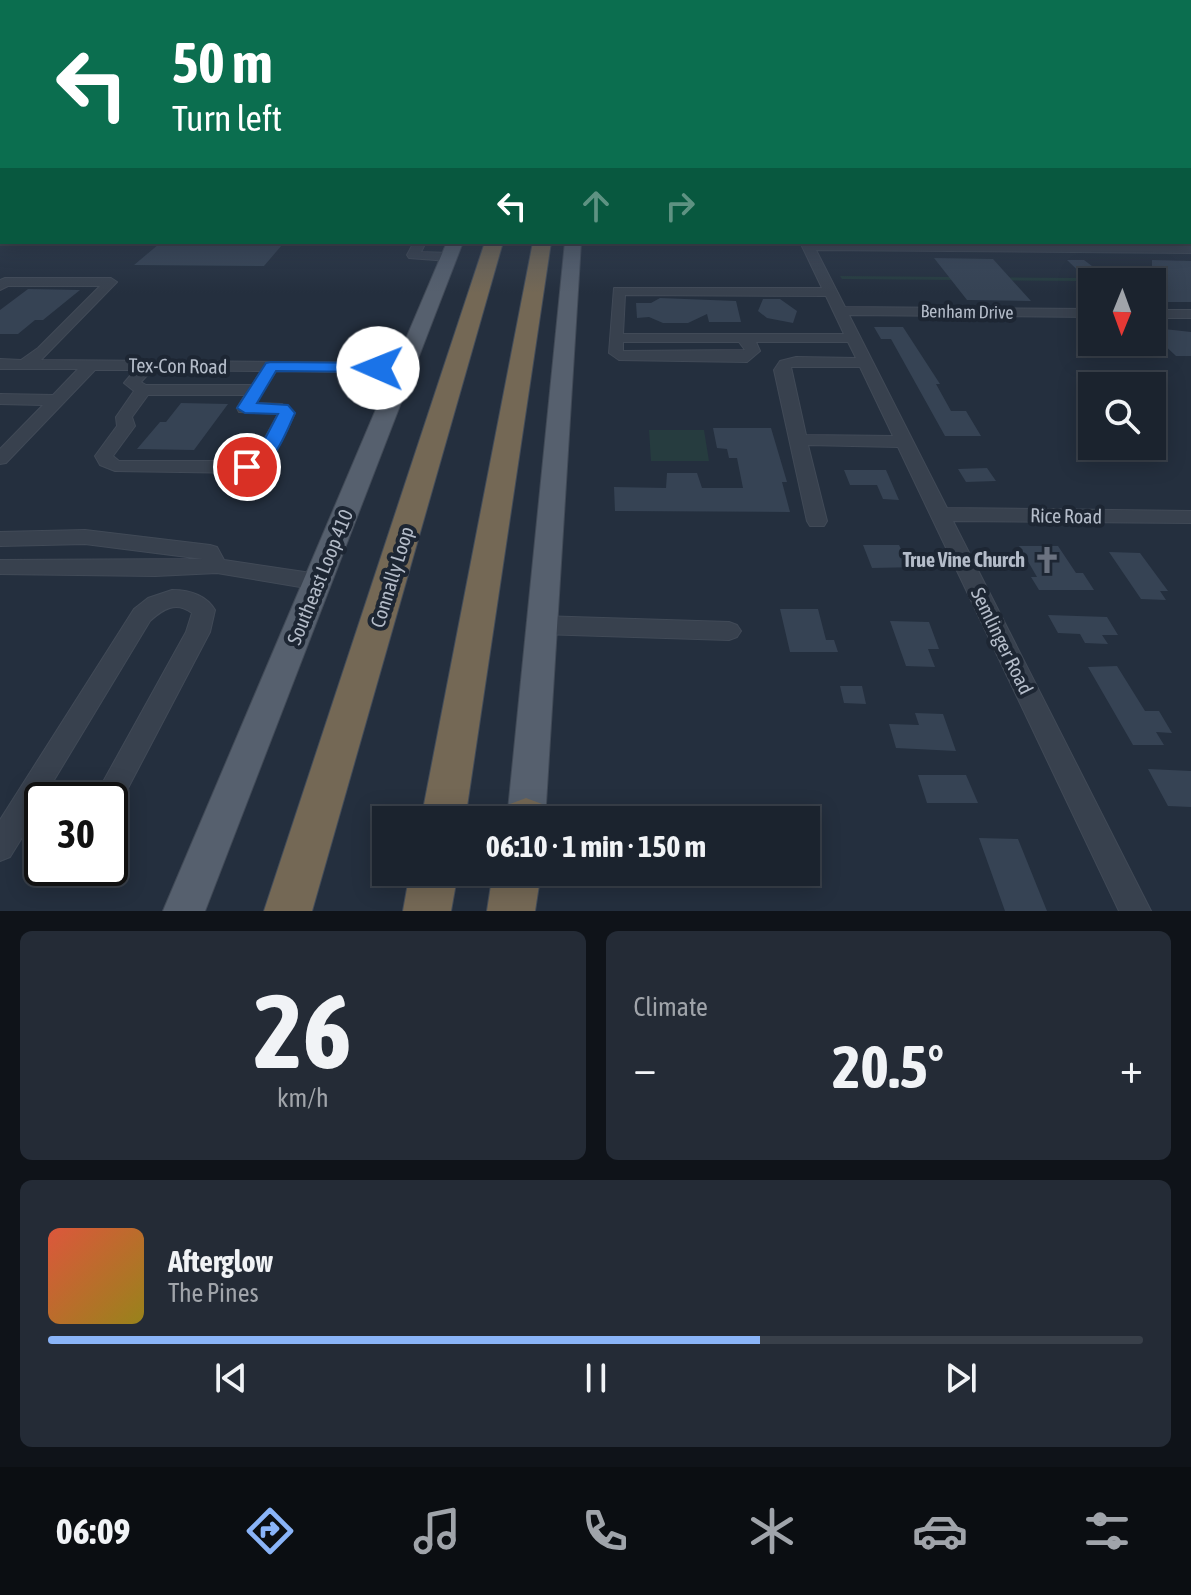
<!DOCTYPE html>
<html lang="en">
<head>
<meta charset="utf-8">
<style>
  :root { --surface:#1b232e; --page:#242b36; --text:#f1f3f6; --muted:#a0a4aa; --line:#39404a; --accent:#8ab4f8 }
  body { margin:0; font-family:"Asap Condensed",sans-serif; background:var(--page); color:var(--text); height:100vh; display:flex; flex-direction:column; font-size:30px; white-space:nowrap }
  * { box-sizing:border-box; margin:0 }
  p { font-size:26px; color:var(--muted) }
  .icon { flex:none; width:44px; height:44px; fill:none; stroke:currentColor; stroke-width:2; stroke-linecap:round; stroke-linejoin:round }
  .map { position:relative; height:911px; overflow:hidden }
  .panel { display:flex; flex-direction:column; gap:20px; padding:20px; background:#0f1319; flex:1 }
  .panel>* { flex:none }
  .top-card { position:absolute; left:0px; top:0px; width:1192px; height:244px; box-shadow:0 4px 20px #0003,0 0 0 2px var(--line); background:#0b6e4f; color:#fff; overflow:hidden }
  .needle { width:52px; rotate:181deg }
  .buttons { position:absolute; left:1078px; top:268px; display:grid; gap:16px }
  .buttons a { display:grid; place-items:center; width:88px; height:88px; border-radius:0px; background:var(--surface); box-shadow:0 4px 20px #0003,0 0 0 2px var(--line); font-size:40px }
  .speed { position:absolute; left:24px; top:782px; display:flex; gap:16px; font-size:40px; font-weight:700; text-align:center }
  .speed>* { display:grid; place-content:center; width:104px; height:104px; border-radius:50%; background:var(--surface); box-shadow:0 4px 20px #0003,0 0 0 2px var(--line); line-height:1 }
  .speed .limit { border:4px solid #111; border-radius:12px; background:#fff; color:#111 }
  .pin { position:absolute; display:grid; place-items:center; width:68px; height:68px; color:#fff; margin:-34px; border:4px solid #fff; border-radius:50%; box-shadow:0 2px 8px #0007 }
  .me { position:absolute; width:88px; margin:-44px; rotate:271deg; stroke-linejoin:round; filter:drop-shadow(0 0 6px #0008) }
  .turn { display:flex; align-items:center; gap:28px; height:168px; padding:0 40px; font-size:36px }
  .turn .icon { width:104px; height:104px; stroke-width:2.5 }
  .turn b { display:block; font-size:56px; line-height:68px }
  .lanes { display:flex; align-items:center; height:76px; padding:0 40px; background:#0003; justify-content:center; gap:40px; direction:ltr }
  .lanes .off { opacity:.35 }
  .big { font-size:60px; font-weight:700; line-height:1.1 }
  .panel .tile { flex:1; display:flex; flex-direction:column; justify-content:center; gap:12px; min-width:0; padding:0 28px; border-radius:12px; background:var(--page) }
  .panel .dial { align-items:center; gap:0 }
  .dial b { font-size:104px; line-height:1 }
  .song { display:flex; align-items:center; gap:24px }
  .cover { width:96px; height:96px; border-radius:12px; background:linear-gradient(135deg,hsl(10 70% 55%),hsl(50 70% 35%)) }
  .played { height:8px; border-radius:4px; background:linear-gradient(90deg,var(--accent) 65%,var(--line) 65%) }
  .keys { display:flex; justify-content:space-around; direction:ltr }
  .heat { display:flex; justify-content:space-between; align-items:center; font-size:44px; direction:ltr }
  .panel .tiles { flex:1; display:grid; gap:20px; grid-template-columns:1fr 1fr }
  .tile:last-child { grid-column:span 2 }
  .trip { position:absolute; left:372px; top:806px; width:448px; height:80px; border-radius:0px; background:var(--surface); box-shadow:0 4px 20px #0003,0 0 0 2px var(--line); font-weight:700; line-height:80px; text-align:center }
  .tab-bar { display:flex; height:128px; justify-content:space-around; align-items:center; background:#0b0e12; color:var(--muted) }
  .tab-bar .icon { width:56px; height:56px }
  .tab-bar .on { color:var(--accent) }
  .tab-bar b { font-size:36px; color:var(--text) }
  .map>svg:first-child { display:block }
</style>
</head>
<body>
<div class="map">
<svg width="1191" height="911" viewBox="0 0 1191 911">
  <rect width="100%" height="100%" fill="#242f3e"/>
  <path fill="#263c3f" d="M840,276L1191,279V282L842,279Z
    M649,430H704L709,461H651Z"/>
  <path fill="#364354" d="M159,244L282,245L264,266L134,265Z
    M934,258L993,259L1031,301L967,300Z
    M1067,260H1084L1092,266V284Z
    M1152,260L1191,261V302H1152Z
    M28,289L80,290L43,320H35L18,334H0V310Z
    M660,298L736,301L741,322H709L707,314L688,323H663L649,317L637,318L636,303H651Z
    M763,299H780L797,311L793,323L767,318L758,311Z
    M1152,321L1164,329L1191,332V356H1176L1159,340H1152Z
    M874,327H903L940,384H936L951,411H966L981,436H945L891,339H881Z
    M181,403L228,404L194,450L137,449L160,422H166Z
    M713,428H771L787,482H782L790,512L615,511L614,487L666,488L667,473H697L702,488H743L737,458H729L727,449L717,448Z
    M987,468L996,481L966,482L958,469Z
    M844,470H886L899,500L883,499L877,485H850Z
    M863,545H899L904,555H913L919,567L872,568Z
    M1019,546H1058L1076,573H1083L1094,590H1039L1031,577H1037Z
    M1109,552L1140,553L1168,591H1160L1166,600L1141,599Z
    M780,609H818L826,640H834L838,652H790Z
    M1048,615L1107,617L1118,635H1102L1108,644L1085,643L1080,634L1058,633Z
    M890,621L929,622L939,649H928L935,667L906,666Z
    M1117,666L1145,711H1159L1172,733L1156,732L1164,745H1133L1088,667Z
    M840,686H862L866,704L844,703Z
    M915,713L943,714L956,751L896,748L889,724L919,725Z
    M1148,769L1191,771V807L1168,806Z
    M918,775H966L978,803H927Z
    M979,838L1018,839L1047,911H1005Z"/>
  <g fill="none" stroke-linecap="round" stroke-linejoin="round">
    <g stroke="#414a57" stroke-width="2">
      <path id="minor" d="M2,171V177L0,178V172Z
        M1190,173H1191V179H1190Z
        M1190,196H1191V202H1190Z
        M0,207H2V213H0Z
        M414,242H426L421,252L449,253L455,257L449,261L409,258L407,255Z
        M800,242L1191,245V253L816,250L845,307L1092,309V317L849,315L947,508L1191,511V523L953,521L1151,911H1119L898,447L808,445L827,521L824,526H810L807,521L774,370L780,361L796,357L856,358L848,342H756L760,351L747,362L619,360L609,353L614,288H822ZM625,295L826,296L844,334H623ZM623,342H739L745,350L623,351ZM791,367H860L893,436L806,435Z
        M5,278H111L117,282L41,360L405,363L413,368L405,373L276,371L256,403L282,404L295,413C284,436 274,466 247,473L115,471L100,465L95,456L117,426L116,417L134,391L124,383L135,370H95L6,463L0,464V449L43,405L0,404V394L53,395L78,369H0V359L21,360L38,348L100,286H8L0,290V280ZM152,370L261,371L252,385H146L141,382ZM148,395H245L237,408L239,412L278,414L260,447L243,461H119L113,456L135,426L132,417Z
        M1152,310H1191V318H1152Z
        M85,530L210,545L217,547L224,560L318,574L326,577L329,582L326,587L318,590L217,573L155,576L0,574V560L203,559L85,544L0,546V532Z
        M172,590C189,590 206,595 215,610L210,632L117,809L110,812V800H93L186,632L192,613C176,601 163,609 150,621L42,800L39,809H42V837L23,836L10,857L0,861V820L5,812L134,609L148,598Z
        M540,616L729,622L737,625L741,631L737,637L729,640L540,634L532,631L528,625L532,619Z"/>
    </g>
    <g stroke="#414a57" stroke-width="2">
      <path id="major" d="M447,242H463L205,911H163Z
        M565,242H581L545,820H507Z"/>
    </g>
    <g stroke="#434c59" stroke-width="2">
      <path id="highway" d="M485,242H503L312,911H264Z
        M533,242H551L465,820H421Z
        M526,798L542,804L548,820H504L510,804Z
        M410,872H458L451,911H403Z
        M493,872H541L535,911H487Z"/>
    </g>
    <use href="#minor" fill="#38414e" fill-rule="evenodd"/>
    <use href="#major" fill="#56606e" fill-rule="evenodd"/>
    <use href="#highway" fill="#746855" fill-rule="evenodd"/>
  </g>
  <linearGradient id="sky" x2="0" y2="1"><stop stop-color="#141a22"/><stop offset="0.57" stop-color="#3f4d63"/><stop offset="1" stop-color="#3f4d63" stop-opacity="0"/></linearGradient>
  <rect width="1191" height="293" fill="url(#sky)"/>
  <path fill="#1a73e8" stroke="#114b97" stroke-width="2" d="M271,362L378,363L386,368L378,372L276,371L257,403L288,405L295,413C285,434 271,478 240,471L237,467L258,452L278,414L245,413L237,408L266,363Z"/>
  <defs>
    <g id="church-bare" transform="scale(2.16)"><path d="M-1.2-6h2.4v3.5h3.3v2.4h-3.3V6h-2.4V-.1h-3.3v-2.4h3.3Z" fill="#6b7280" stroke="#1d2633" stroke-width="2.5" paint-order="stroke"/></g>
  </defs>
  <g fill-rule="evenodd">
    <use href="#church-bare" x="1047" y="560"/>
  </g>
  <g text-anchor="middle" stroke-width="8" stroke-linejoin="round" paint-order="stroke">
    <g font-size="18" fill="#b4bcc9" stroke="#1d2633">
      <text transform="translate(967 312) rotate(1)" y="6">Benham Drive</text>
    </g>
    <g font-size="20" fill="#b4bcc9" stroke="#1d2633">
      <text transform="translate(178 366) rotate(1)" y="7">Tex-Con Road</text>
      <text transform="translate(1066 516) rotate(1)" y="7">Rice Road</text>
      <text transform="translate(320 577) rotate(-68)" y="7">Southeast Loop 410</text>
      <text transform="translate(392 577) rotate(-73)" y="7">Connally Loop</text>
      <text transform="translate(1002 641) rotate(64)" y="7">Semlinger Road</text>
    </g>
    <g font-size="20" font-weight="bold" fill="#b4bcc9" stroke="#1d2633" text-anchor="end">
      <text x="1025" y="567">True Vine Church</text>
    </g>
  </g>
</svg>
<div class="buttons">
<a><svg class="needle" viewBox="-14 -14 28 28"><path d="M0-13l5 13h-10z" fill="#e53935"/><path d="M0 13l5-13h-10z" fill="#a0a4aa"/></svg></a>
<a><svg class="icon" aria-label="search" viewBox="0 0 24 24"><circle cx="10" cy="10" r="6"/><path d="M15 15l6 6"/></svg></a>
</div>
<div class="speed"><div class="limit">30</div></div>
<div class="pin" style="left:247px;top:467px;background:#d93025"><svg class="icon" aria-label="arrive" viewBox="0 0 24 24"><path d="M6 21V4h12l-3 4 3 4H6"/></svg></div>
<svg class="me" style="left:378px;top:368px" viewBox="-20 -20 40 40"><circle r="19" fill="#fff"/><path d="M0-13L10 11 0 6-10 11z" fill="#1a73e8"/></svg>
<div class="trip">06:10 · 1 min · 150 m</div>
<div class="top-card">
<div class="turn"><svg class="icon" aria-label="left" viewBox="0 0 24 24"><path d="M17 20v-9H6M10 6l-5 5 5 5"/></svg><div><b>50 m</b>Turn left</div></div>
<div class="lanes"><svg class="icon" aria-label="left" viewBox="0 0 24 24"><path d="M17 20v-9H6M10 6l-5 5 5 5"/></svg><svg class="icon off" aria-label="ahead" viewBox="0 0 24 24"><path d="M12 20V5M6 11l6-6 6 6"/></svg><svg class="icon off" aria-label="right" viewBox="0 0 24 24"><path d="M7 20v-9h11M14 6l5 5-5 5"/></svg></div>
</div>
</div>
<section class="panel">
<div class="tiles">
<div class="tile dial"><b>26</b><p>km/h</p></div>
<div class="tile"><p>Climate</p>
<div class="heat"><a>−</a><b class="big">20.5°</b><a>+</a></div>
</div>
<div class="tile">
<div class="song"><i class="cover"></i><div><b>Afterglow</b><p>The Pines</p></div></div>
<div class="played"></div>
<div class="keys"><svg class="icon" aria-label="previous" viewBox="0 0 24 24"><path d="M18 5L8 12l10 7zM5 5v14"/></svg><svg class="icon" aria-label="pause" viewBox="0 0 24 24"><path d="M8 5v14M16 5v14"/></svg><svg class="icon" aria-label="next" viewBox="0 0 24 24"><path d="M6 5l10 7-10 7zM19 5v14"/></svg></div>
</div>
</div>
</section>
<nav class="tab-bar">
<b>06:09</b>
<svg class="icon on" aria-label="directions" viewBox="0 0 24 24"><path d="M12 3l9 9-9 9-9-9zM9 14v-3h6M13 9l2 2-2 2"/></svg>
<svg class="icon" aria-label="music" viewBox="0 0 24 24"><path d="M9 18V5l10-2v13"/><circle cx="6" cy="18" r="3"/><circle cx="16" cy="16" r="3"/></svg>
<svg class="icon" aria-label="phone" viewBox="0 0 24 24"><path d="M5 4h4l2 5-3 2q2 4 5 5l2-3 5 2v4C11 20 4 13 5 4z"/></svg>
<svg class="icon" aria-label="climate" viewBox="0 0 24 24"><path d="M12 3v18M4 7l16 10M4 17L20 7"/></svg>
<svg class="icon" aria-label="car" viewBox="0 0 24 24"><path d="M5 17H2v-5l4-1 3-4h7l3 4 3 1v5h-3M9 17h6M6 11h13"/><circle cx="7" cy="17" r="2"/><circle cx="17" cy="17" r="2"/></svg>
<svg class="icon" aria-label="filters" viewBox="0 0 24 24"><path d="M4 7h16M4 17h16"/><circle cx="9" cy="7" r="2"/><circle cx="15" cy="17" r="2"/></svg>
</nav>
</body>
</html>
